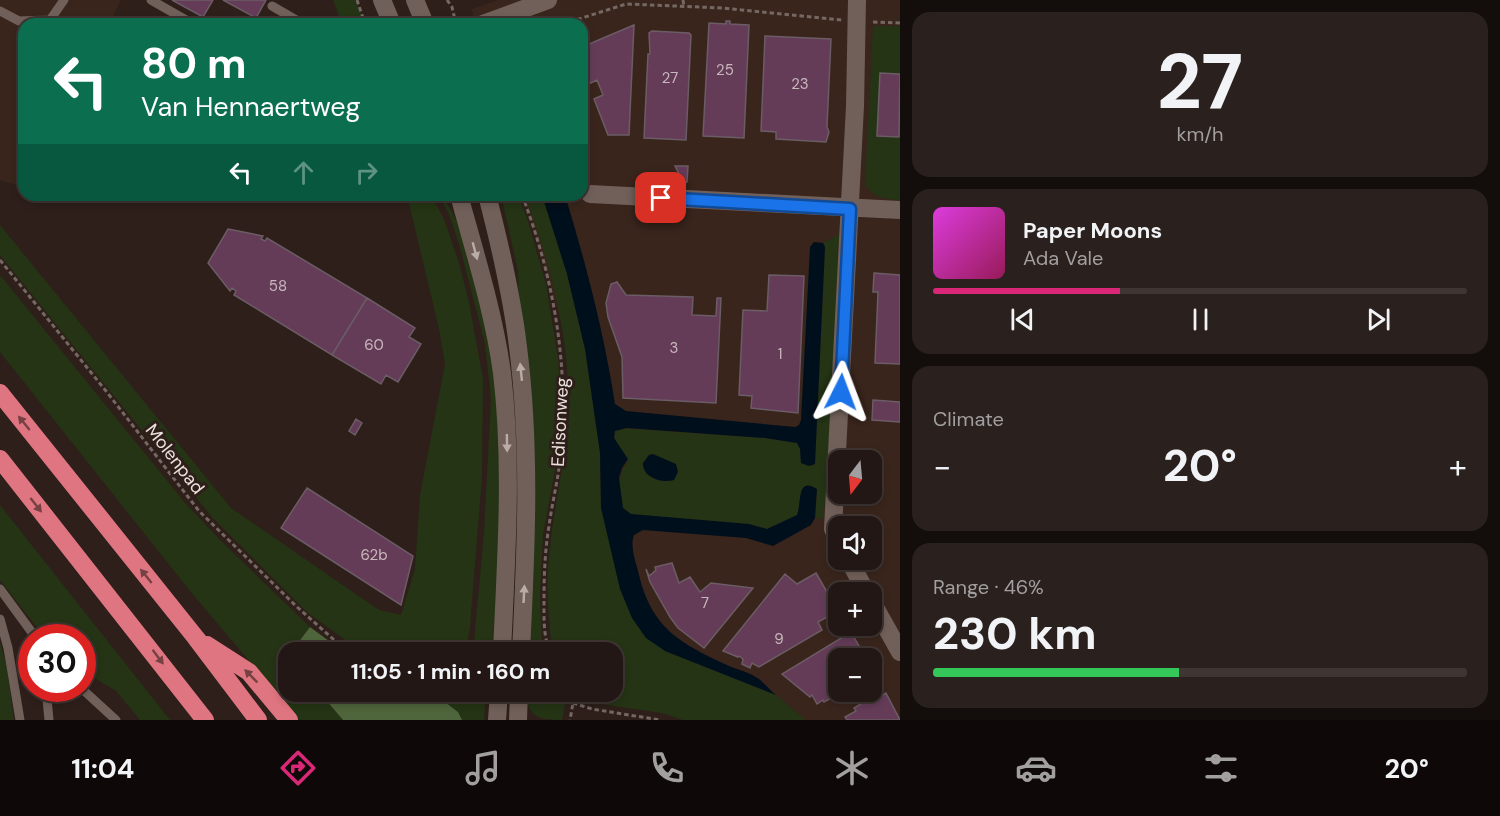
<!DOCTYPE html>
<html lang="en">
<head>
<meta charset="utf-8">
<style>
  :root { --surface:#221714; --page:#2a201d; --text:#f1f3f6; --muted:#a29fa0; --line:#3f3634; --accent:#db2777 }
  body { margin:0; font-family:"DM Sans",sans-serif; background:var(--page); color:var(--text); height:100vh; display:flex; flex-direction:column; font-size:22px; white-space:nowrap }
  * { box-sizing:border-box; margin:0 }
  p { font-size:20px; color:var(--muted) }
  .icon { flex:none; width:33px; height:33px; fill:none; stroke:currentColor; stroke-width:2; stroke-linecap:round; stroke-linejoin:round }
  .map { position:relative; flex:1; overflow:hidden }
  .sheet { display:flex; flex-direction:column; gap:12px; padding:12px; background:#130d0b; width:600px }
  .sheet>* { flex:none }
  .guide { position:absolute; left:18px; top:18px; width:570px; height:183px; border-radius:18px; box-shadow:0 3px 9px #0003,0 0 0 2px var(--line); background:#0b6e4f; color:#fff; overflow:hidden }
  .needle { width:39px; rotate:196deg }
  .controls { position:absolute; left:828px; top:450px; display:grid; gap:12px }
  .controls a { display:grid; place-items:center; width:54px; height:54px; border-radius:12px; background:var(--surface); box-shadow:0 3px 9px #0003,0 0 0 2px var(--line); font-size:30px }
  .speed { position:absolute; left:18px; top:624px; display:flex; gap:12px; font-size:30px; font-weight:700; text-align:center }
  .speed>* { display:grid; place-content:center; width:78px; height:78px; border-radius:50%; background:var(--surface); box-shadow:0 3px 9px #0003,0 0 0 2px var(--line); line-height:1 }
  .speed .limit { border:9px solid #d22; background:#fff; color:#111 }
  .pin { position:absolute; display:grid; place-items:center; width:51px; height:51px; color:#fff; margin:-26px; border-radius:12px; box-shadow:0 3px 9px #0006 }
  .me { position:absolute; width:66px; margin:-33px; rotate:3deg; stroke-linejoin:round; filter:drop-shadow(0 0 4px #0008) }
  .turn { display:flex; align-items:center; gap:21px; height:126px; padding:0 24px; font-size:27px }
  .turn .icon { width:78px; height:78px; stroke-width:2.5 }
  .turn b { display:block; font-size:42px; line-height:51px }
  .lanes { display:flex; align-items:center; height:57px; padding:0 24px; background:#0003; justify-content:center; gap:30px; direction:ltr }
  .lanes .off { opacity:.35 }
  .big { font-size:45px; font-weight:700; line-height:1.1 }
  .sheet .card { flex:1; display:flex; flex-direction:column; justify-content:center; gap:9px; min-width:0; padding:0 21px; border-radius:18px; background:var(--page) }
  .sheet .dial { align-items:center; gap:0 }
  .dial b { font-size:78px; line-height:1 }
  .song { display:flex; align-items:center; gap:18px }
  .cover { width:72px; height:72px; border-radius:9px; background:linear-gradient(135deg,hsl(300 70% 55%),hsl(330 70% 35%)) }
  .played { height:6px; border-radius:3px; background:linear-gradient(90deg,var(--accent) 35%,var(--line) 35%) }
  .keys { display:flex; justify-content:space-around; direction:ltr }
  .heat { display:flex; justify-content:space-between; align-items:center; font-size:33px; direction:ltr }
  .charge { height:9px; border-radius:4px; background:linear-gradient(90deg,#34c759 46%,var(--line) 0) }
  .trip { position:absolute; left:278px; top:642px; width:345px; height:60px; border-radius:18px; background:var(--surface); box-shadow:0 3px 9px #0003,0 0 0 2px var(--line); font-weight:700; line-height:60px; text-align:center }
  .tabs { display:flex; height:96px; justify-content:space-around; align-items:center; background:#0e0908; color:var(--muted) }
  .tabs .icon { width:42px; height:42px }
  .tabs .current { color:var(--accent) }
  .tabs b { font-size:27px; color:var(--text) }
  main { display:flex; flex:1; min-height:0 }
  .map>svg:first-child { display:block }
</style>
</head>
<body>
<main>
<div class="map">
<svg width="900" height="720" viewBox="0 0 900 720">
  <rect width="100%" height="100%" fill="#2e1f1a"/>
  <path fill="#39251c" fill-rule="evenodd" d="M0,0H121L109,24H24V187L0,180Z
    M498,0H900V720H732L612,652L574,364L523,195H582V24H475L472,9ZM838,460H872V494H838ZM838,526H872V560H838ZM838,592H872V626H838ZM838,658H872V692H838Z"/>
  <path fill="#243414" d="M333,0H355L365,22L363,24H342Z
    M553,16L556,22L545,24H516L524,20Z
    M873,26H900V200C886,199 872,198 865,184Z
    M407,195H431L444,219L459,263L469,302L483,379L482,477L470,627L466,652H362L308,613L211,516L0,255V225L231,508L379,610L401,615L415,569L420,495L445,364L439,329Z
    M501,195H518L528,221L546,284L558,358L561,406L556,465L543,535L540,596L542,645L546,652H526L518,271Z
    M525,195H542L567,274L585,349L600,453L601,508L665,651L776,695L806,720H683L662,713L580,701L575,692H612V652H555C550,641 550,629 549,617C541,547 566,478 568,409C570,336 550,263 525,195Z
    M446,202C463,227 470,259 477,288C483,314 490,341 494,369C506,462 499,559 493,652H473L484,533L491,399L485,344L459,244L449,214L443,204Z
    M840,234L838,249L828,495L824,508V519L815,518L817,489L801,491L799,509L797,515L767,529L749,524L643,516C637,515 628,515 625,510C617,499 618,472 627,463L625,453C617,447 613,441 615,431L619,428L765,438L797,443L800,449L801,463L813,466L815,464L825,247L823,243Z
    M0,275L186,504L221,541L310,627L291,652H288V692H319L343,720H299L190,591L0,352Z
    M0,505L170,720H140L116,691L83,671L82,638L47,637L35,625L0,580Z
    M0,642L7,668L14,720H0Z
    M432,692H486L484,720H462L458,712Z
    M524,694L562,699L565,704L562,720C538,720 531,718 524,694Z"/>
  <path fill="#4f653b" d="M310,627L344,652H291Z
    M319,692H432L458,712L462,720H343Z"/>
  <path fill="#000f1c" d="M542,195H565C586,264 604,333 615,404L626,411L795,427L799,425L801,420L810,247L814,242L823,243L825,247L815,464L809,466L801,463L800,449L797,443L765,438L627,428L615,431L614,438L628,459L622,468L619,478L623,508L631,514L749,524L767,529L797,515C802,503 796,476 817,489L815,518L811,525L773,546L746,538L643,530L634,535C630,546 635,559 638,571C651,629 680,643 729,666C739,670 751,673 759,679C765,684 770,690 776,695L665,651L646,638L632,618L620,589L601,508L600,453L585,349L567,274Z
    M653,454L676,464L678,472L674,480C662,484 642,477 643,463L649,455Z"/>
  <path fill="#643c58" stroke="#6b5c65" stroke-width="1.5" d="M172,0H213L203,17Z
    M223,0H266L256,18Z
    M726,21H730V24L749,25L744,138L703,136L709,23L726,24Z
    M634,25L629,135H608L594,99L603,95L597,80L582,87V47Z
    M652,31L689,33L691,35L686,140L644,138L648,54H650L649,33Z
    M765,36L831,39L827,127L829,132L826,142L776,139V132L761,131Z
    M880,73L900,74L899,137L877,136Z
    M675,166H688L687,182H683Z
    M228,229L263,236L261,239L265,241L267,238L367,298L332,355L234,295L236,291L232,288L230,291L208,263Z
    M874,273L900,275V364L875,363L878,292H873Z
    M769,275L804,276L798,413L751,408L752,396L739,395L743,310L767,311Z
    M617,282L626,295L693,297L692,315L716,316L717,298H721L716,403L623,398L622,357L608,317L606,303L611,284Z
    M367,298L415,328L409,337L421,344L398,382L386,375L381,384L332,355Z
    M873,400L900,402V422L872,420Z
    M356,419L362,423L355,435L349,431Z
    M307,488L413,556L401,605L281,528Z
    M672,563L679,583L690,577L700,592L711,583L753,588L704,648L678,628L670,617L650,582L646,569L649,576L656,570L655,567Z
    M816,573L838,611L818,622L822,630L759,667L752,663L750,668L742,664L743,659L739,656L738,657L723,651L785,574L797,584Z
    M851,632L866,658H838V692H842L824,702L823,700L817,704L812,695L810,697L782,674Z
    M886,693L900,720H847L845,717L856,711L854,708L874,696L876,699Z"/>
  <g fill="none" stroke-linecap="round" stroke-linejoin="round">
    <path stroke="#756863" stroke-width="3" stroke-dasharray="4.5 3" stroke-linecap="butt" d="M357,0L365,24
      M447,0L452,7L456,24
      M683,0L684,7
      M873,22L900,23
      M563,24L626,4L723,8L842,20
      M522,195C554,278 570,369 560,459C558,481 552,503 549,526C545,550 544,575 544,599C544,617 543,636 550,652
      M0,260L106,391L199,511L297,607L333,639L353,652
      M552,692L568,695
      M566,692L573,703L570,720
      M573,703L592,709L660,720"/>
    <path stroke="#716059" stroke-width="9" d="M151,0L193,24
      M272,6L303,24
      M0,11L19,21L50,20L64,0
      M0,589L36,638
      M0,619L8,648L20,720
      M46,688L49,720
      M81,688L116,720"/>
    <path stroke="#716059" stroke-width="18" d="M483,24L548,0
      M590,194L900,210
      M838,539L833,529L855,106L857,0
      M849,560L866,592
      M872,602L900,652"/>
    <path stroke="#716059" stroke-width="18" d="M382,0L392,24
      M415,0L425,24
      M459,195C475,254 494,313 502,373C513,466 506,560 502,652
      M487,195C500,245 512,296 518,347C531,449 526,551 521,652
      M497,720L499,692
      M518,720L519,692"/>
    <path stroke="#df7580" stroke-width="18" d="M0,393L196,638L258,720
      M0,459L205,720
      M207,645L249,672L289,720"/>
  </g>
  <defs><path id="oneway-solid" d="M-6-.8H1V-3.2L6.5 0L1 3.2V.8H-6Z" transform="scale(1.5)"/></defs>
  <g fill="#baada8">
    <use href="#oneway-solid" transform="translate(475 251) rotate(75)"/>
    <use href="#oneway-solid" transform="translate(521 372) rotate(-96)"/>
    <use href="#oneway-solid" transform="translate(507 443) rotate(89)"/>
    <use href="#oneway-solid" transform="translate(524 594) rotate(-87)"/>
  </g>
  <g fill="#754143">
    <use href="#oneway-solid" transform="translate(24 423) rotate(-129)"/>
    <use href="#oneway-solid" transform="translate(36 505) rotate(52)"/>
    <use href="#oneway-solid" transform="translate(146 576) rotate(-129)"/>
    <use href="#oneway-solid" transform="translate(158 657) rotate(53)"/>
    <use href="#oneway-solid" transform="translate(251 676) rotate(-135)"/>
  </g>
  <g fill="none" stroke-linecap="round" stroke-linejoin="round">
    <g stroke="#114b97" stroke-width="15">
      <path id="route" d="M661,198L850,209L841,392"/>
    </g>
    <use href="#route" stroke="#1a73e8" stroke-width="10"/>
  </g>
  <g text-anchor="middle" stroke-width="6" stroke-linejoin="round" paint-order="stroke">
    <g font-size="15" fill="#c9b8bc">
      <text x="725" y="75">25</text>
      <text x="670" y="83">27</text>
      <text x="800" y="89">23</text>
      <text x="278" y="291">58</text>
      <text x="374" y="350">60</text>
      <text x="674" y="353">3</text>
      <text x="780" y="359">1</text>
      <text x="374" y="560">62b</text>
      <text x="705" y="608">7</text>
      <text x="779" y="644">9</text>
    </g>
    <g font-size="18" fill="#ebe1dd" stroke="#2e1f1a">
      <text transform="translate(560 422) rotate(-87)" y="6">Edisonweg</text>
      <text transform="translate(175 459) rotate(52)" y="6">Molenpad</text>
    </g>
  </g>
</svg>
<div class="controls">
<a><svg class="needle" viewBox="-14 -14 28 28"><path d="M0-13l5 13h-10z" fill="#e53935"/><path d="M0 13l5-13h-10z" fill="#a29fa0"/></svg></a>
<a><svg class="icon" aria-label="sound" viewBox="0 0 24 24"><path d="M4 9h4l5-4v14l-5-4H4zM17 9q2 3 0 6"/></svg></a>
<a>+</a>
<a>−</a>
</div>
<div class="speed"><div class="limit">30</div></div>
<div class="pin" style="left:661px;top:198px;background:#d93025"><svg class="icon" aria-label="arrive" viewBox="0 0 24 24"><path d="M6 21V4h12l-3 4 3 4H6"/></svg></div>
<svg class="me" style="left:841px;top:392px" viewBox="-20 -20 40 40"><path d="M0-17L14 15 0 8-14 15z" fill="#1a73e8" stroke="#fff" stroke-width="4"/></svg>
<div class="trip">11:05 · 1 min · 160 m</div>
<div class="guide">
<div class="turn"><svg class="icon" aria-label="left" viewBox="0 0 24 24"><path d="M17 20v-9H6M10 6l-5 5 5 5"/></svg><div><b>80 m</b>Van Hennaertweg</div></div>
<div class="lanes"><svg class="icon" aria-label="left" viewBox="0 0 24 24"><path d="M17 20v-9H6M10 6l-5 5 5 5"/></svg><svg class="icon off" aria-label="ahead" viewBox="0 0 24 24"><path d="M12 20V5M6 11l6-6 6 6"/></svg><svg class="icon off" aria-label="right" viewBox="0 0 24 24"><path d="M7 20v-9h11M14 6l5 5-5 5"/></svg></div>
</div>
</div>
<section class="sheet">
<div class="card dial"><b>27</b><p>km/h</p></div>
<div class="card">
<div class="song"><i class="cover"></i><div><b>Paper Moons</b><p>Ada Vale</p></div></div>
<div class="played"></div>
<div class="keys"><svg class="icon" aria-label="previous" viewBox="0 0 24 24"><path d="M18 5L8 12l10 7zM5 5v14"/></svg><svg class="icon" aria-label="pause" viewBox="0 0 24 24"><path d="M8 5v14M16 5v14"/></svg><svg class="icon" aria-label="next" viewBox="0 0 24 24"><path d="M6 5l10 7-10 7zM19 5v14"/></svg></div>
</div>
<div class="card"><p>Climate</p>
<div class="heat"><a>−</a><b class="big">20°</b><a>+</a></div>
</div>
<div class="card"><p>Range · 46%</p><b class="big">230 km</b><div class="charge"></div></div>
</section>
</main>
<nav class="tabs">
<b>11:04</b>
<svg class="icon current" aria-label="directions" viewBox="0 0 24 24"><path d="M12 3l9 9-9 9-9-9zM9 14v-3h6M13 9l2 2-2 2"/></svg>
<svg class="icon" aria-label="music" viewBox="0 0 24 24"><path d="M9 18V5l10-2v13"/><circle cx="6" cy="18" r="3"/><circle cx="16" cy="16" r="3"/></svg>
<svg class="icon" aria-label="phone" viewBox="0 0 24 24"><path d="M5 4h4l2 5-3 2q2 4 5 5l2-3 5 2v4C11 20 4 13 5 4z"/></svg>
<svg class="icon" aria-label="climate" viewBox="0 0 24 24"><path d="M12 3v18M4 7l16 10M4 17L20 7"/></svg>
<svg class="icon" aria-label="car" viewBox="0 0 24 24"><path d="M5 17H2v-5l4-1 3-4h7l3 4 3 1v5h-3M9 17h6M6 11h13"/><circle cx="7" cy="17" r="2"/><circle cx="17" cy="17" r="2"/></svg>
<svg class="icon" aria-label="filters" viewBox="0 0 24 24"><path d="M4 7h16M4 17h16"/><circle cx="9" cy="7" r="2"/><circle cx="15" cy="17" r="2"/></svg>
<b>20°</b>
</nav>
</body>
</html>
